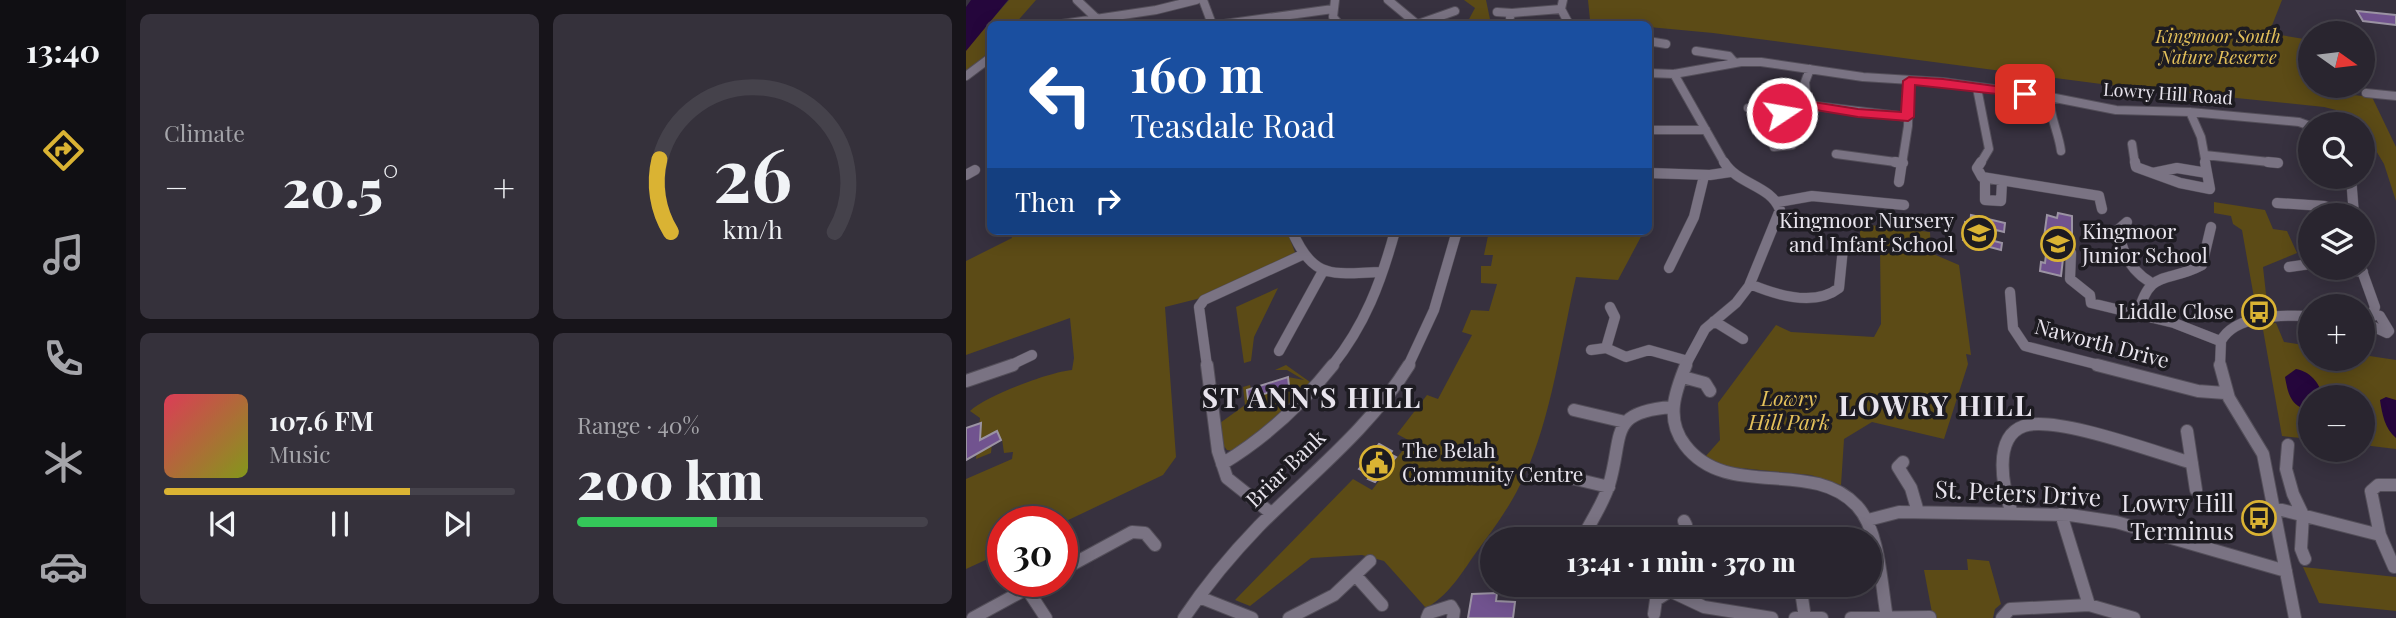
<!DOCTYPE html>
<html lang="en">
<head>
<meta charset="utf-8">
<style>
  :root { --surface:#29252f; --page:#35313b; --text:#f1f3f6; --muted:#a5a5aa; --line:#45424b; --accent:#dab333 }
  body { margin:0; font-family:"Playfair Display",serif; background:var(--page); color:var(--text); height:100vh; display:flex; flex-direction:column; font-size:26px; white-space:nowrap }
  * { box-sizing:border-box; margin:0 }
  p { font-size:23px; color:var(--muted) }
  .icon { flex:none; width:38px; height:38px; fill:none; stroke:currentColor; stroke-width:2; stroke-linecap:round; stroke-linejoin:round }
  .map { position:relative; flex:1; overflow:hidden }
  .sheet { display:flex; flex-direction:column; gap:14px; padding:14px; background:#17141a; width:840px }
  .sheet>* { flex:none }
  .banner { position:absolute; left:21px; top:21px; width:665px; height:214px; border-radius:10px; box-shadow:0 4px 18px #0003,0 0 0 2px var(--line); background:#1a4fa0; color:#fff; overflow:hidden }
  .needle { width:46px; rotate:104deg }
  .tools { position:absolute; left:1332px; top:21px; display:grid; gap:14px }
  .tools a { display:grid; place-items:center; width:77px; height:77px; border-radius:50%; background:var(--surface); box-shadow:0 4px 18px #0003,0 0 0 2px var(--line); font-size:35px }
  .speed { position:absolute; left:21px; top:506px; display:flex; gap:14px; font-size:35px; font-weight:700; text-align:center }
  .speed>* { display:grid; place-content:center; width:91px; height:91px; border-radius:50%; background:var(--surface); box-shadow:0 4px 18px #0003,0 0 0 2px var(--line); line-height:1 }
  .speed .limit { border:10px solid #d22; background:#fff; color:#111 }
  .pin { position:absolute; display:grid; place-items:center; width:60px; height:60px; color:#fff; margin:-30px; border-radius:14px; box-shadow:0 4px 10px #0006 }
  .me { position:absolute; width:77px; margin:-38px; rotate:78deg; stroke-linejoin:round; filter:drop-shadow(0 0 5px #0008) }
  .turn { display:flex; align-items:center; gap:24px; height:147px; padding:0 28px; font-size:32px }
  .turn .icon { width:91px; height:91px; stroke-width:2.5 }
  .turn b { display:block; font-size:49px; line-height:60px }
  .then { display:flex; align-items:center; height:66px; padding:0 28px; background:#0003; gap:14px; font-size:26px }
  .big { font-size:52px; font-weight:800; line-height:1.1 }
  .sheet .card { flex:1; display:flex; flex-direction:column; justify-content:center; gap:10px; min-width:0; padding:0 24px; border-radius:10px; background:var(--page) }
  .sheet .dial { align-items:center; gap:0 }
  .dial svg { height:182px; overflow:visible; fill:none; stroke:var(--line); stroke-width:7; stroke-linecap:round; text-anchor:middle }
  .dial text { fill:var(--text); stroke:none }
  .song { display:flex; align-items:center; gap:21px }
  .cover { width:84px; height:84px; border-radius:10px; background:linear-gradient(135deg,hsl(350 70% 55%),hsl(70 70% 35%)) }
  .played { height:7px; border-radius:4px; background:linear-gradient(90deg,var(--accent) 70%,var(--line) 70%) }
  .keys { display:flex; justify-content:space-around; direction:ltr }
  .heat { display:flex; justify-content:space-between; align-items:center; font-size:38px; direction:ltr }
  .charge { height:10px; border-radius:5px; background:linear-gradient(90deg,#34c759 40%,var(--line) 0) }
  .sheet .tiles { flex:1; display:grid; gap:14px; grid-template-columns:repeat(2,1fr) }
  .trip { position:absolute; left:514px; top:527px; width:402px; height:70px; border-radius:35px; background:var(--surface); box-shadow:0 4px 18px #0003,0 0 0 2px var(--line); font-weight:800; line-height:70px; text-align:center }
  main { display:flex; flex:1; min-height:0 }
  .menu { display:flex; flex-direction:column; width:126px; justify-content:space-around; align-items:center; background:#100f13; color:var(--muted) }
  .menu .icon { width:49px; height:49px }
  .menu .current { color:var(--accent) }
  .menu b { font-size:32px; color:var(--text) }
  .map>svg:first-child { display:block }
</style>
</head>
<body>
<main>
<nav class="menu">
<b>13:40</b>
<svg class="icon current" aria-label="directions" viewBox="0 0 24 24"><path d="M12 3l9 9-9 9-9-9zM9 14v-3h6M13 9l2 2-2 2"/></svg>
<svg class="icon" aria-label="music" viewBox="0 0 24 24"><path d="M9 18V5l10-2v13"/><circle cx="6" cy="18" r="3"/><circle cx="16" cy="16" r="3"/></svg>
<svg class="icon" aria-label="phone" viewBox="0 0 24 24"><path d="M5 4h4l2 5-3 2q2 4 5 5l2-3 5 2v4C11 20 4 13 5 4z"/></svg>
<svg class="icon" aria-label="climate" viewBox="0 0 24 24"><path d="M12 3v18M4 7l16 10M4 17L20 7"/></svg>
<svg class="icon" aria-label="car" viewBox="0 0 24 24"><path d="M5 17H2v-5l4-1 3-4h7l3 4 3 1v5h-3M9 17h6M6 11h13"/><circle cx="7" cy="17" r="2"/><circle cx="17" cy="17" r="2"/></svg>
</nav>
<section class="sheet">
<div class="tiles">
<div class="card"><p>Climate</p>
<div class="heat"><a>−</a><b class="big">20.5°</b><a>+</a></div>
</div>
<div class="card dial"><svg viewBox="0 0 100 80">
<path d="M14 69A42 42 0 1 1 86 69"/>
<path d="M14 69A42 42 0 0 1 9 37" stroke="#dab333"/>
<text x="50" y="56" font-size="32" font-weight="700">26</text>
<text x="50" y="72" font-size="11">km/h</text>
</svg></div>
<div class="card">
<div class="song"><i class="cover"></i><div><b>107.6 FM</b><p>Music</p></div></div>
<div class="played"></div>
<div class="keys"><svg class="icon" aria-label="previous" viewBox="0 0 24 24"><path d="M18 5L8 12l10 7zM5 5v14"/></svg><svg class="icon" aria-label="pause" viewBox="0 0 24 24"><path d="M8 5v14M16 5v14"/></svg><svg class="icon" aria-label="next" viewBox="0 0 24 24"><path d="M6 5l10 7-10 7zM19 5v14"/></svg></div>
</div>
<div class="card"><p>Range · 40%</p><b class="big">200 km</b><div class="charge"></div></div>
</div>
</section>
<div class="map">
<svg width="1430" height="618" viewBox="0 0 1430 618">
  <rect width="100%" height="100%" fill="#37313f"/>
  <path fill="#5c4b16" d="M43,0H70L49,24H24V51L0,72V49Z
    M498,0H520L525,24H505L502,21L509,8Z
    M622,0H1316L1303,33L1344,40V86H1372L1387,95L1406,97L1430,147V201L1418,164L1397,129L1396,124H1392L1370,110L1358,107L1143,85L747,33L683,27L682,24L629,22L624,20Z
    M1248,202L1299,210L1307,229L1321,231L1331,253L1297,267L1302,312L1290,309L1276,230L1267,224L1265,216L1248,213Z
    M894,224L964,232L965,253L993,265L1005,355L1000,354L1002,364L978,439L906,422L878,439L875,485L845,475L755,466L739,457L754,440L752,403L810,325L825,332L908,337L915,324L914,248L894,246Z
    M44,231H321L330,255L231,299L199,307L210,457L197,475L96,523L37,522V552L0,569V479L46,459L47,452L38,453L36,439L26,443L25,453L10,459L14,418L4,411C20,396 83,372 106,370L108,358L104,318L0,355V261L46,238Z
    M523,231H678L652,280L610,277C595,342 584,428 553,487C541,511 525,532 509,554C495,574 482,596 460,608L418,561L396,555L345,558L284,606L269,600L387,479L406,490L444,441L431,434L461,395L472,399L506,335L496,332L505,310L523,311L531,284L515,283V266H525L527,255H518Z
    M312,288L288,337L285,361L278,363L270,307Z
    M1310,323L1318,342L1344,346V359H1396L1397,355L1430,360V449L1397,445L1396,397H1344V439L1316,436L1296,324Z
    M320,365L344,382L339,390L276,446L268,451L261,450L257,445L254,423L279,405L277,387L284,385L285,389L320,391L323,386L322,377L338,380L321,370H309Z
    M1001,559L1023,561L1035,604L1029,609L1027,618H967L958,570H1002Z
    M1337,567L1430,577V611L1353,603Z"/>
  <path fill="#25063c" d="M5,0H42L0,51V7Z
    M1330,369C1343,371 1355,383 1356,397H1344V410C1325,407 1322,394 1319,377Z
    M1420,397L1430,400V438C1419,429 1416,414 1414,400Z"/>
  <path fill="#71538f" stroke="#9b93a3" stroke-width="2" d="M1391,11L1430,15V25L1397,21Z
    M1092,213L1106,216V245L1098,250L1095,276L1074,271L1075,262L1079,263L1081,246L1077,245L1081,215L1091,218Z
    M1005,215L1039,223L1038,232L1030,230L1028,241L1036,243L1035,250L997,240L999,222L1004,223Z
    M322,377L323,386L320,387L321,391L311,394V390L282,399L281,390Z
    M15,423L14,440L31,431L35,440L0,460V428Z
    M413,444L426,451L424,454L430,457L409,482L402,479L405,475L393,469Z
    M531,593L530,601L549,602L547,618H502L506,594Z"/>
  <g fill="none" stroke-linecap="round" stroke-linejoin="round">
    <g stroke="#534e59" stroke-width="10">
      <path id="minor-far2" d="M111,0L130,18
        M237,0L246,24
        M369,0L367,17L373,24
        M422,0L451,24
        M597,0L595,9L603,24
        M531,12L546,13
        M544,17L546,13L595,9
        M96,24L190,10L230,0
        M258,24L367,9
        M452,24L489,11
        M682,41L700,44
        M730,51L763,56L769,63
        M844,69L839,82L841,105L942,117
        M682,73L708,74L775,62H795L897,77L977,82L1079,96L1150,110L1224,112L1333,122L1344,126
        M708,74L759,164
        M0,76L24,58
        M1011,88L1023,149L1014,164
        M1400,93L1430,96
        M1084,97C1082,113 1093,133 1095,151
        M782,108L831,114
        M1224,112L1235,137L1240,164
        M682,130H740
        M1166,144L1169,164
        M808,147L826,145L831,114L841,105
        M870,154L937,163
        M1239,155L1312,163
        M936,164L942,126L943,81"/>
    </g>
    <g stroke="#534e59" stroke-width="11">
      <path id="minor-far1" d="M929,162L937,163
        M1015,162L1011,168L1016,177L1133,196L1136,209
        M1169,162L1170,167L1214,183L1244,189L1239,162
        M1302,162L1312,163
        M682,173L744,175L764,172
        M1187,173L1211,168L1241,173
        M0,175L9,170
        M1385,177L1388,215
        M1019,179V200L1035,201L1036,182
        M933,182L936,162
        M812,202L846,196L938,205
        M1311,203L1358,206L1386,215
        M1161,222L1153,229C1155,251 1164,270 1184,282
        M326,231C348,282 368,273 416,272
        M1105,253L1104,279L1124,295L1125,303L1208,323L1254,341
        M1323,267L1344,264
        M703,268L728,217L738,176
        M1371,268L1397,272
        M1395,268L1409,307L1405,318L1396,322
        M784,284C810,295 849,307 873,288L877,248
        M1044,292L1047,328L1059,346L1137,366
        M1172,314C1184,267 1201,284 1236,265L1245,227
        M748,321L777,339
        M1397,322L1421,333L1423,331L1414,316L1408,314
        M640,348L649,317L644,307
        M625,350L640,348L660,357L683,350L722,361
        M313,351L357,271
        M43,366L66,355
        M241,366L233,307L238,300L336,255
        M366,366C399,325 415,282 429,231
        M442,366L468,310L491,231
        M719,366L739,329L770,303L783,286L814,210C805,185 772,185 758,162
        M1254,366L1255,341C1269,314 1318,315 1344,316"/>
    </g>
    <g stroke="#534e59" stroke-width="14">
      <path id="minor" d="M241,365L252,451L261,478L305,513
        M720,365C709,392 699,419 719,445C761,501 846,457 891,506C914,531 915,585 921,618
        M1131,365L1232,391L1259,393
        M1254,365L1263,398L1297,454L1329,618
        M717,377L739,383L744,391
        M0,381L47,365
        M608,410L659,422
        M1221,431L1230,490
        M1322,445L1320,469L1327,494L1337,515L1335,549L1339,559
        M937,462L932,467L945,488L952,512
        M256,464C299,438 336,404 367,365
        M601,477L643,487
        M1308,508L1414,535L1405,491L1412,485H1430
        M1046,513C1037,489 1026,437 1058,426C1089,415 1191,453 1226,463
        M1095,514L1123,605
        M902,520L933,512L1104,515L1150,522L1320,571
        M1414,535L1428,567
        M616,539C625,521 637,504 643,485C658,435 641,412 706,407
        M715,539L720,525L718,521
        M96,570L166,532L179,533L189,545
        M391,577L416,605
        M834,584L839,618
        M61,589L80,618
        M233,597L286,618
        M688,614L690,600L704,591L738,607L806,618
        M7,618L75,581
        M218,618C240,585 265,555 293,526C345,474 404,428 443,365
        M323,618L368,595L404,561
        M461,618L463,613L485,606L488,611L487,618
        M829,618H856
        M885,618L964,617
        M1036,618L1044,609L1123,605L1168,618"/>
    </g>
    <use href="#minor-far2" stroke="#7a7383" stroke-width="8"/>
    <use href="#minor-far1" stroke="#7a7383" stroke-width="10"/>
    <use href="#minor" stroke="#7a7383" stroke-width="12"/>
  </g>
  <path fill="#e11d48" stroke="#92132f" stroke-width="2" d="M943,77L977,79L1059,90L1065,94L1059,97L949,85L948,117L942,121L892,117L844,109L831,118L812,115L810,113L816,109L828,110L841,101L892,109L935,112L937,81Z"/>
  <defs>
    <g id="school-ring" transform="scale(1.75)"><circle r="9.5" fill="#1d1b21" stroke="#dab333" stroke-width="1.5"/><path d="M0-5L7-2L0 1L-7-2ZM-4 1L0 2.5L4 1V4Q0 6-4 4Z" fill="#dab333"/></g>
    <g id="bus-ring" transform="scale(1.75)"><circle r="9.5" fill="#1d1b21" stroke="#dab333" stroke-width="1.5"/><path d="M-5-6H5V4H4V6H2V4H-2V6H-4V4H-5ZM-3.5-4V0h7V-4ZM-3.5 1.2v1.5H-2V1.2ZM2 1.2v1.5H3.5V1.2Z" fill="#dab333"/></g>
    <g id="civic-ring" transform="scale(1.75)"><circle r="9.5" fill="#1d1b21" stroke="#dab333" stroke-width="1.5"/><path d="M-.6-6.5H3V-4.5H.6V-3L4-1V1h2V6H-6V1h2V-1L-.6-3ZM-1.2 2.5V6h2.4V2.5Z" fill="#dab333"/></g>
  </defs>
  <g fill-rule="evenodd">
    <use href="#school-ring" x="1013" y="233"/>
    <use href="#school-ring" x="1092" y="244"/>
    <use href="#bus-ring" x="1293" y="312"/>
    <use href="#civic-ring" x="411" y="463"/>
    <use href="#bus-ring" x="1293" y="518"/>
  </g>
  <g text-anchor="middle" stroke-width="7" stroke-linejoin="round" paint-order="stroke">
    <g font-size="18" font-style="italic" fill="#e4c15b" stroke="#1d1b21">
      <text x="1252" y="43">Kingmoor South<tspan x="1252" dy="21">Nature Reserve</tspan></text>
    </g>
    <g font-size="18" fill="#e8e4ed" stroke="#1d1b21">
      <text transform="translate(1202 94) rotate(4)" y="6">Lowry Hill Road</text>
    </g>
    <g font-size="21" fill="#e8e4ed" stroke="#1d1b21" text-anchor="end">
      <text x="988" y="228">Kingmoor Nursery<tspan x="988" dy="24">and Infant School</tspan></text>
      <text x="1116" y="239" text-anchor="start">Kingmoor<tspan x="1116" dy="24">Junior School</tspan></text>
      <text x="1268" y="319">Liddle Close</text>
      <text x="436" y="458" text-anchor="start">The Belah<tspan x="436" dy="24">Community Centre</tspan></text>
    </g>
    <g font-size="21" fill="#e8e4ed" stroke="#1d1b21">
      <text transform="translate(1136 344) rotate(15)" y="7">Naworth Drive</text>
      <text transform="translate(320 469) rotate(-44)" y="7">Briar Bank</text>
    </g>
    <g font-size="21" font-style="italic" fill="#e4c15b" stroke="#1d1b21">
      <text x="823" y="406">Lowry<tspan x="823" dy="24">Hill Park</tspan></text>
    </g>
    <g font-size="24" fill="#e8e4ed" stroke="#1d1b21">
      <text transform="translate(1052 494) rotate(3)" y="8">St. Peters Drive</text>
    </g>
    <g font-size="24" fill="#e8e4ed" stroke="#1d1b21" text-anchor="end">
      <text x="1268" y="512">Lowry Hill<tspan x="1268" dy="28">Terminus</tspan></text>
    </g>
    <g font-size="28" font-weight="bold" letter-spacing="2" fill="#e8e4ed" stroke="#1d1b21">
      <text x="346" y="408">ST ANN'S HILL</text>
      <text x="970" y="416">LOWRY HILL</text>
    </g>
  </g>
</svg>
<div class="tools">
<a><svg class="needle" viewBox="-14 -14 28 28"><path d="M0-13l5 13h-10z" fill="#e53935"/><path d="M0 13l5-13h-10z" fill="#a5a5aa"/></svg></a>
<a><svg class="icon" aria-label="search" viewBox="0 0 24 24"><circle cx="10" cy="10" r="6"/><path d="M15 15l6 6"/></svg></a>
<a><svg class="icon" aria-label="layers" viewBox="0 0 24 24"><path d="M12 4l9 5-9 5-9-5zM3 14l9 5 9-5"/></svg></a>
<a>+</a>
<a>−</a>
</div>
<div class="speed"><div class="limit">30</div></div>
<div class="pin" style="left:1059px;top:94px;background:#d93025"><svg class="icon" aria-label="arrive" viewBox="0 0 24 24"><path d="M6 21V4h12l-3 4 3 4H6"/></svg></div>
<svg class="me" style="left:816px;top:113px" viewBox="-20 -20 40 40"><circle r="17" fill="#e11d48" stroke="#fff" stroke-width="3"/><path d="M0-11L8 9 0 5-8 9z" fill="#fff"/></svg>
<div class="trip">13:41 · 1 min · 370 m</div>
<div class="banner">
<div class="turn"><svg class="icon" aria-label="left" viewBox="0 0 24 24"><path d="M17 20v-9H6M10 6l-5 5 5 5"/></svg><div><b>160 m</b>Teasdale Road</div></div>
<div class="then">Then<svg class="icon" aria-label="right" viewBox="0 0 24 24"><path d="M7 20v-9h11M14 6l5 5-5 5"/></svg></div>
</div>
</div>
</main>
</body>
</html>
